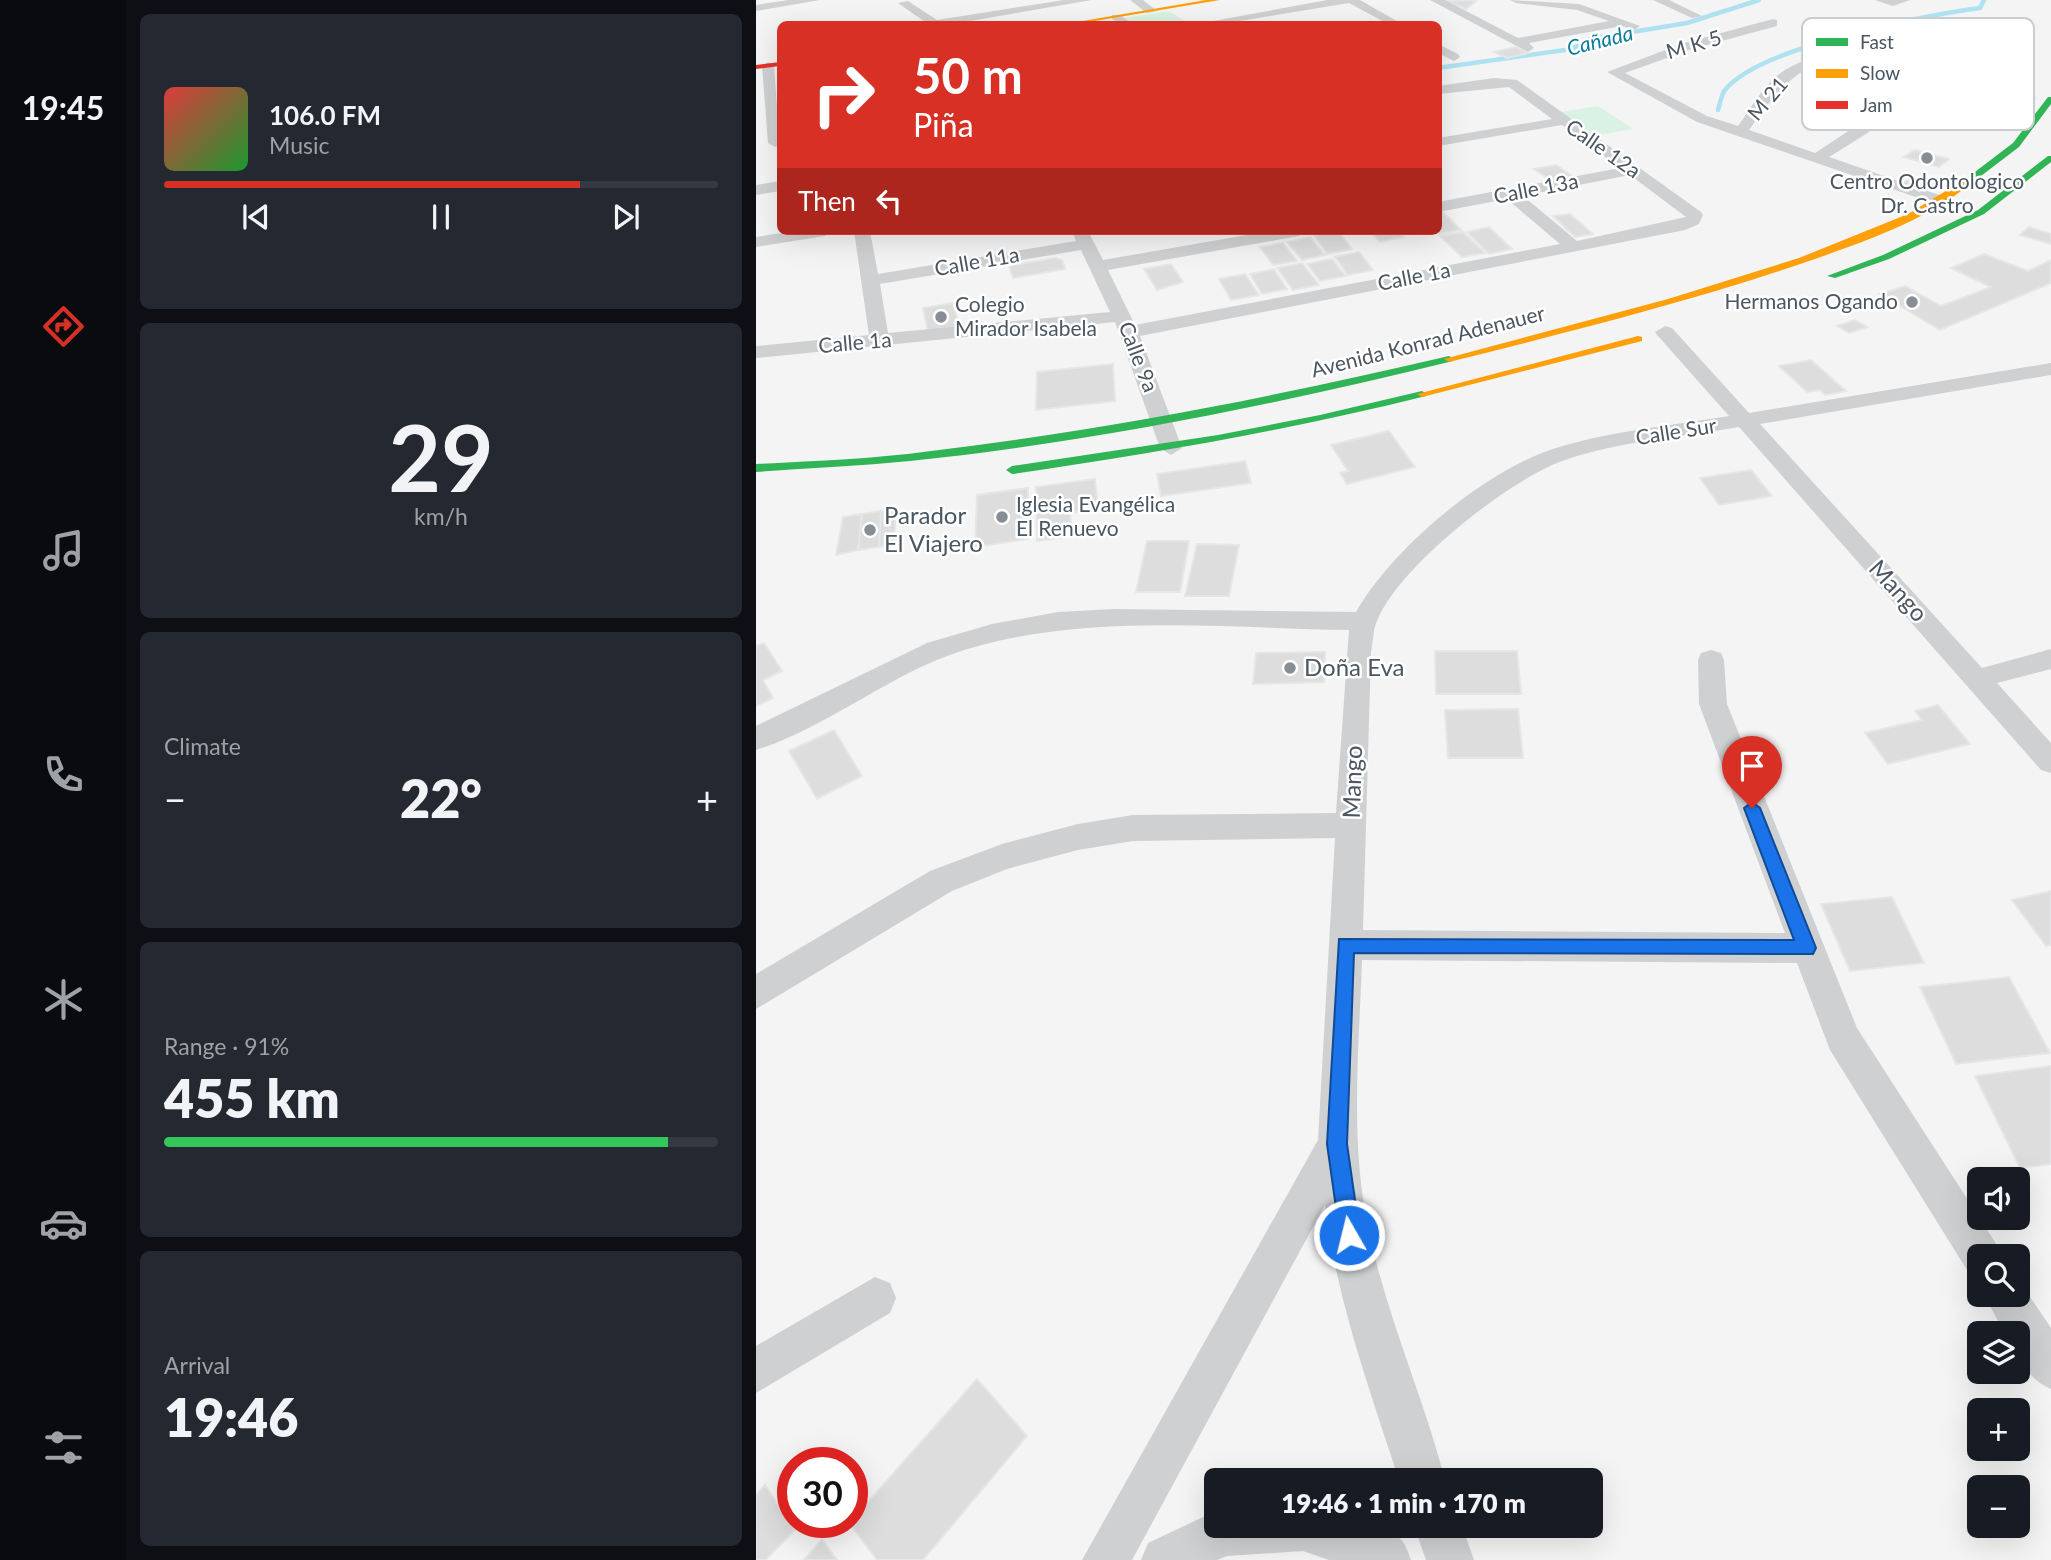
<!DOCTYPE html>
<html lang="en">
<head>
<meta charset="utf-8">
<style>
  :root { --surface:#171b24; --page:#242831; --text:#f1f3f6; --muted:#9ea1a6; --line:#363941; --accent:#d93025 }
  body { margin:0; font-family:Lato,sans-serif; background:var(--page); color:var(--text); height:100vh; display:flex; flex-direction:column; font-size:26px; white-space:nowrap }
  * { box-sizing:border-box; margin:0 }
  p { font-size:23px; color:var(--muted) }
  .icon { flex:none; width:38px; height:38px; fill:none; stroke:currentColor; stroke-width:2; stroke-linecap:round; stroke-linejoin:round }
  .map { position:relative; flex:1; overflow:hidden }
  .sheet { display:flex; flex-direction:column; gap:14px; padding:14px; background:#0d0f14; width:630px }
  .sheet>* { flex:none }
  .banner { position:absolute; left:21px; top:21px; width:665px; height:214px; border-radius:10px; box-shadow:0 7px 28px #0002; background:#d93025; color:#fff; overflow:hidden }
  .buttons { position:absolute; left:1211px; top:1167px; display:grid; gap:14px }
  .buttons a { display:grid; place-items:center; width:63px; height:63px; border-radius:10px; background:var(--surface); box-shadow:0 7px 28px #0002; font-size:35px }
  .speed { position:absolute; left:21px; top:1447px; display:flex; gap:14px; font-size:35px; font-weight:700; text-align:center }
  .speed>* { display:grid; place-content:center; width:91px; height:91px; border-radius:50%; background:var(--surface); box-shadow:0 7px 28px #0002; line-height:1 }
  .speed .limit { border:10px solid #d22; background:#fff; color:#111 }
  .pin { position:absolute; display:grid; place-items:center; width:60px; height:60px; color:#fff; margin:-72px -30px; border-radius:50% 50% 50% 0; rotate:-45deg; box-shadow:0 0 7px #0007 }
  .pin .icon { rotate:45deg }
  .me { position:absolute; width:77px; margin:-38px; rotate:352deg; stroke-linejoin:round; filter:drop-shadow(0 0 5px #0008) }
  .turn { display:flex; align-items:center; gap:24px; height:147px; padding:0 21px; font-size:32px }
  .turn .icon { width:91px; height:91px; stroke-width:2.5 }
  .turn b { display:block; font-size:49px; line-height:60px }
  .then { display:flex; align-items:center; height:66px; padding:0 21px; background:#0003; gap:14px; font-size:26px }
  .big { font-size:52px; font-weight:800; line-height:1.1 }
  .sheet .widget { flex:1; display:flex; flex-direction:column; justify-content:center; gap:10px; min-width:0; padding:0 24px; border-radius:10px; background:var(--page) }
  .sheet .dial { align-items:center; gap:0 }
  .dial b { font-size:91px; line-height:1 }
  .song { display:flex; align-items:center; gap:21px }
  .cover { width:84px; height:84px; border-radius:10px; background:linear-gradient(135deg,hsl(0 70% 55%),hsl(130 70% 35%)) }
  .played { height:7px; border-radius:4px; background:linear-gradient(90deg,var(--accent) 75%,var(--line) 75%) }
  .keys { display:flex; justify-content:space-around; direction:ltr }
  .heat { display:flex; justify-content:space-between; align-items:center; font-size:38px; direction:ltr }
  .charge { height:10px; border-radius:5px; background:linear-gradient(90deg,#34c759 91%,var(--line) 0) }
  .trip { position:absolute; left:448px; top:1468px; width:399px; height:70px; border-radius:10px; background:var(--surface); box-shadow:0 7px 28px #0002; font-weight:800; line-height:70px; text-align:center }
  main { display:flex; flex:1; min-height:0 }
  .dock { display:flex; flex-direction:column; width:126px; justify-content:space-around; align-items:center; background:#090b0e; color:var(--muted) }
  .dock .icon { width:49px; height:49px }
  .dock .current { color:var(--accent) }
  .dock b { font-size:32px; color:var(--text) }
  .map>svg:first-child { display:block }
</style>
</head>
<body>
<main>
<nav class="dock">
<b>19:45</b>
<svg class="icon current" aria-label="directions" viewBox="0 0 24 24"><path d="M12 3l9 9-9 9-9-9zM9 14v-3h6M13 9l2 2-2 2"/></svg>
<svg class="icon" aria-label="music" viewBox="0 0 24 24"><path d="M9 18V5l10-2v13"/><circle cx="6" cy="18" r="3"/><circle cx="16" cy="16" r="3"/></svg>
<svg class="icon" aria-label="phone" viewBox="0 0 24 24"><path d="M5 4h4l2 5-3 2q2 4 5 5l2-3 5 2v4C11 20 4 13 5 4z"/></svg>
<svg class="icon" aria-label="climate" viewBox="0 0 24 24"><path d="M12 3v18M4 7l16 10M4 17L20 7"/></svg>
<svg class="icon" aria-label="car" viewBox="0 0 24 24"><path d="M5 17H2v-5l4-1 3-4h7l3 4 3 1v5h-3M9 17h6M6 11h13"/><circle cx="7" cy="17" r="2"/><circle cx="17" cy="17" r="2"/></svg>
<svg class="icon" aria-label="filters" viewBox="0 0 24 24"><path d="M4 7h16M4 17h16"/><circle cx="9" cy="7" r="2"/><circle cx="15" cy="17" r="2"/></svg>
</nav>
<section class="sheet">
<div class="widget">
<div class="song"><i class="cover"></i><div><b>106.0 FM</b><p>Music</p></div></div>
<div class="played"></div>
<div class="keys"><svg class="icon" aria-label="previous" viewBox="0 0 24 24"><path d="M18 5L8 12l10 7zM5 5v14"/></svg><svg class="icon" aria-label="pause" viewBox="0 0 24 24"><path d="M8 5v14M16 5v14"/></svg><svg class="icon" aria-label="next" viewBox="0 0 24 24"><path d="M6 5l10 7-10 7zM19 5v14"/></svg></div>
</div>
<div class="widget dial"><b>29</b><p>km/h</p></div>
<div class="widget"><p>Climate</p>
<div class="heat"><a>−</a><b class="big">22°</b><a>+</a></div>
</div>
<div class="widget"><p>Range · 91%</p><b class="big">455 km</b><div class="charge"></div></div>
<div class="widget"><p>Arrival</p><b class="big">19:46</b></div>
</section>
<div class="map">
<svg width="1295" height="1560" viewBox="0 0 1295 1560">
  <rect width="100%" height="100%" fill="#f4f4f4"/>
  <path fill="#d9f2e3" d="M413,11L433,24H377L369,18Z
    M842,106L877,129L838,136L804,112Z"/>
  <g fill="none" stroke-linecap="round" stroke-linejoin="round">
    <path stroke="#aee2f0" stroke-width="4.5" d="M682,68L816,49L834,39L931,23L1003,0
      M962,110C964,104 965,95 969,90C1003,47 1169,15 1224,8L1228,0"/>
  </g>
  <path fill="#ddddde" stroke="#e5e6e7" stroke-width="2" d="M717,0L720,1L710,9L690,1Z
    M759,47L772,53L751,58L738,52Z
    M1228,88L1279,98L1274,105L1222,95Z
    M1159,150L1193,159L1183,167L1148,157Z
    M800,165L816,176L794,180L778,169Z
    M1157,178L1177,184L1168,189L1144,184Z
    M685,210L705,230L683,234L680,231Z
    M814,214L837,234L819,237L797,216Z
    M733,227L756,249L733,254L711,232Z
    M1273,227L1295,234V244L1264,235Z
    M582,231L596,249L571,254L558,235Z
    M614,231H642L648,237L624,242Z
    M707,232L729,253L706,257L684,236Z
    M554,237L569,255L546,260L531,242Z
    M527,243L541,261L517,265L504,247Z
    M603,252L617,270L592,275L579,257Z
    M1228,254L1272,271L1295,260V283L1184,330L1124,294L1149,286L1185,306L1217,294L1235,287L1195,268Z
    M299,258L306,260L309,269L257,278L253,266Z
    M576,259L590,276L564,281L551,264Z
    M546,263L563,285L537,290L521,268Z
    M415,264L427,282L401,290L388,269Z
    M518,269L531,289L506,294L494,274Z
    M489,274L503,295L475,300L463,279Z
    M197,303L203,327L172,332L167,308Z
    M1099,320L1111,327L1093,333L1081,326Z
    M1055,360L1090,391L1069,395L1064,390L1051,392L1023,366Z
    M357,364L359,401L280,410L281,372Z
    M633,431L659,467L591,484L584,473L592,471L575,445Z
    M489,461L495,483L405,496L401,474Z
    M995,470L1016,496L963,505L944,478Z
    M339,479L342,510L314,513L316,536L281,541L280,487Z
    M272,488V539L219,547L221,495Z
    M140,509L138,544L123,547L125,511Z
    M125,511L123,547L102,550L106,514Z
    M106,514L102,550L80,555L87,517Z
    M391,541H433L424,592H380Z
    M441,544L483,545L473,596H429Z
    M8,643L26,671L7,680L17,698L0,706V646Z
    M679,651H761L765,694H680Z
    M569,652L568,682L497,684L500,653Z
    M1182,705L1214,744L1132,764L1109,733L1166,720L1159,711Z
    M762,709L767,758H692L689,710Z
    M78,730L106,776L61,799L33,751Z
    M1295,891V945L1290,946L1256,900Z
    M1136,897L1168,963L1094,971L1065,904Z
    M1253,977L1294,1053L1200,1064L1164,987Z
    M1295,1066V1164L1264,1168L1219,1076Z
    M221,1379L271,1436L167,1560H121L93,1523Z
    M9,1485L39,1530L9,1560H0V1495Z
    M66,1539L81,1560H48Z"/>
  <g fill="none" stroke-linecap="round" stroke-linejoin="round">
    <path fill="#ced0d2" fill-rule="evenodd" d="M33,0H64L0,11V5Z
      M308,0H336L197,24H172L142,3L152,1L181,20Z
      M374,0H387L401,11L391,13Z
      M571,0H604L646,24H632L593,3L465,24H441Z
      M674,0H689L762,38L853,21L821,10L760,3L754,0L823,4L884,26L878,30L866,26L773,43L778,48L772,52Z
      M897,0H913L946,16L936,18Z
      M1119,0H1154L1137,6Z
      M356,15H364L377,24H364L356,19Z
      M1017,19L1021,20V26L936,49L869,73L951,116L982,126C995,108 1007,85 1026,72C1063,47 1162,26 1197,60C1165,101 1117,130 1073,157L1192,198V204H1180L941,122L851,72L928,43ZM1133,51L1155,52L1183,61L1141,99L1059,153L993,130C1037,68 1055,56 1133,51Z
      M682,44L702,54L704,57L698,61L682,53Z
      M12,62L18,66L24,146L19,147L12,143L6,66Z
      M738,78L761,80L945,212L947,215L943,224L929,230L384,336L426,448L415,455L404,448L359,322L0,358V346L113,335L98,231H114L122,274L320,241L316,231H332L347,260L514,231H551L543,236L352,270L379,325L804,244L751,199L682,212V202L864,168L806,125L682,146V138L796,119L753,87L682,94V86ZM874,175L930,217L821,241L767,196ZM325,250L354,312L132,333L124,284Z
      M24,181V191L0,195V185Z
      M37,231H77L69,236L0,247V237Z
      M909,326L916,328L993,413L1295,363V375L1004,424L1226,668L1295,649V669L1241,683L1295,743V773L1285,770L983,427C926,437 864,441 809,460C755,478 642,567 621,621C617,630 617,642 615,652L607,930L1029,933L943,704L942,660L945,653L955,650L965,653L968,660L971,704L1101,1028L1239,1242L1245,1256H1223V1276L1211,1270L1074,1050L1041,963L606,960C603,1052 593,1146 614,1236C632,1320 668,1398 689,1480H643C614,1391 580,1298 569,1205L376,1560H326L562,1140L579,838L377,841L322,850L251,869L196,891L0,1009V974L174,871L246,844L322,824L377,815L580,813L593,630C464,628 313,611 191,656C125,681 67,729 0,750V726L171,643L236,624L302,612L358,609L600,612C636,549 725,474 794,450C851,431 914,426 973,416L902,336L899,332Z
      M119,1277L134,1283L140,1298L134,1313L0,1393V1346Z
      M1262,1279L1295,1328V1389C1271,1379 1262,1359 1262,1334H1249L1228,1295H1262Z
      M460,1511V1526C503,1526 608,1516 642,1537C649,1542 652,1552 655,1560H573L547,1551L471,1556L461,1560H385L392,1543Z
      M658,1526H706L718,1560H670Z"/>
    <path fill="#30b455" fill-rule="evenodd" d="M1292,97H1295V104L1263,147L1217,182H1211V178L1257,143Z
      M1292,156H1295V162L1228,214L1133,259L1079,278L1071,276L1127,255L1222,210Z
      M693,356L698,359L697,361C519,405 336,442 154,461C103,466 51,468 0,472V464C58,461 117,459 175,451C350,430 522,396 693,356Z
      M666,391L671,394L670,396C533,430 395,454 256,474L250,470L256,466L462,435L564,415Z"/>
    <path fill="#ff9f0a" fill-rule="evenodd" d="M450,0H464L321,24H309Z
      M1211,178L1218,180C1179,217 1112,240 1062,258C941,300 817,331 693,362L688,359L912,299L1043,258L1152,214Z
      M882,336L886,337V341L666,397L661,394Z"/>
    <path fill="#e5322d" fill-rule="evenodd" d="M24,62V66L0,69V65Z"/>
  </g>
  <path fill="#1a73e8" stroke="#114b97" stroke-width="2" d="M996,802L1004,808L1060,948L1057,954L598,953L591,1144L604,1235L601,1243L593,1246L585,1243L571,1144L583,939L1038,940L988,808Z"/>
  <g fill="#868d94" stroke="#fff" stroke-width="2.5">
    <circle cx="1171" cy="158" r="7"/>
    <circle cx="1156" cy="302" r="7"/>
    <circle cx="185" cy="317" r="7"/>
    <circle cx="246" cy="517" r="7"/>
    <circle cx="114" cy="530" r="7"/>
    <circle cx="534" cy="668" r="7"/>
  </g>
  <g text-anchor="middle" stroke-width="5" stroke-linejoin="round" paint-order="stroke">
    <g font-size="21" font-style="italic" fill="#0c7c9b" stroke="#fff">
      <text transform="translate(844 41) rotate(-14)" y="7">Cañada</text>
    </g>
    <g font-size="21" fill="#4a5661" stroke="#fff">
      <text transform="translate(938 45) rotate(-16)" y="7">M K 5</text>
      <text transform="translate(1012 99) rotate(-50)" y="7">M 21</text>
      <text transform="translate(847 149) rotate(35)" y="7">Calle 12a</text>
      <text transform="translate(780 189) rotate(-11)" y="7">Calle 13a</text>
      <text transform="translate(221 262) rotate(-10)" y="7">Calle 11a</text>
      <text transform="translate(658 277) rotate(-11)" y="7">Calle 1a</text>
      <text transform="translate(672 342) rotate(-14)" y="7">Avenida Konrad Adenauer</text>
      <text transform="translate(99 343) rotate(-5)" y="7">Calle 1a</text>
      <text transform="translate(382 357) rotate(69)" y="7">Calle 9a</text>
      <text transform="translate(920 432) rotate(-9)" y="7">Calle Sur</text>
    </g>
    <g font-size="21" fill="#4a5661" stroke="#fff" text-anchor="start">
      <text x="1171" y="189" text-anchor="middle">Centro Odontologico<tspan x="1171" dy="24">Dr. Castro</tspan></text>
      <text x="1142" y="309" text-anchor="end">Hermanos Ogando</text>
      <text x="199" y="312">Colegio<tspan x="199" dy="24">Mirador Isabela</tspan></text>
      <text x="260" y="512">Iglesia Evangélica<tspan x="260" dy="24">El Renuevo</tspan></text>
    </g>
    <g font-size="24" fill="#4a5661" stroke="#fff" text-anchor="start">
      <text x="128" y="524">Parador<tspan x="128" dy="28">El Viajero</tspan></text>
      <text x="548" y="676">Doña Eva</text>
    </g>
    <g font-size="24" fill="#4a5661" stroke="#fff">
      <text transform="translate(1142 591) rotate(48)" y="8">Mango</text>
      <text transform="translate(597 782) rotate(-88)" y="8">Mango</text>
    </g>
  </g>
  <rect x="1046" y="18" width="232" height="112" rx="10" fill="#fff" stroke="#c9ccd0" stroke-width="2"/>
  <rect x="1060" y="38" width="32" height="8" fill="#30b455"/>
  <rect x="1060" y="69" width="32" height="9" fill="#ff9f0a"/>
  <rect x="1060" y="101" width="32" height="8" fill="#e5322d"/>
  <g font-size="19" fill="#4a5661">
    <text x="1104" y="49">Fast</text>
    <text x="1104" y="80">Slow</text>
    <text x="1104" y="112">Jam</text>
  </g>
</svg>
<div class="buttons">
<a><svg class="icon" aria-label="sound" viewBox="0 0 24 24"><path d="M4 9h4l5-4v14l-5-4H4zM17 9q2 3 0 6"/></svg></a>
<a><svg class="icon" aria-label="search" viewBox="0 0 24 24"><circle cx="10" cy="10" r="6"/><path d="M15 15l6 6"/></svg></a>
<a><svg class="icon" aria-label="layers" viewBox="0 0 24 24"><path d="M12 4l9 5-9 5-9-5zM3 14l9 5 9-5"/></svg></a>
<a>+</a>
<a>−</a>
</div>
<div class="speed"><div class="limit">30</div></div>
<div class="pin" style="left:996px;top:808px;background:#d93025"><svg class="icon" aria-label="arrive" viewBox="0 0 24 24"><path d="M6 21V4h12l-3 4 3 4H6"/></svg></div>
<svg class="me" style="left:593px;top:1235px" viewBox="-20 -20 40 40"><circle r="17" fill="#1a73e8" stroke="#fff" stroke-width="3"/><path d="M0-11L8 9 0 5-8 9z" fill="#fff"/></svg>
<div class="trip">19:46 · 1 min · 170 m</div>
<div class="banner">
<div class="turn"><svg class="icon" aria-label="right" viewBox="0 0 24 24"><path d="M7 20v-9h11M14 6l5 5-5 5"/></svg><div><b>50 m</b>Piña</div></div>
<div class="then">Then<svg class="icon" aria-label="left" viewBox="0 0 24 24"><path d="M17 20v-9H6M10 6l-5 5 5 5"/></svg></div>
</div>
</div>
</main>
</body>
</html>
